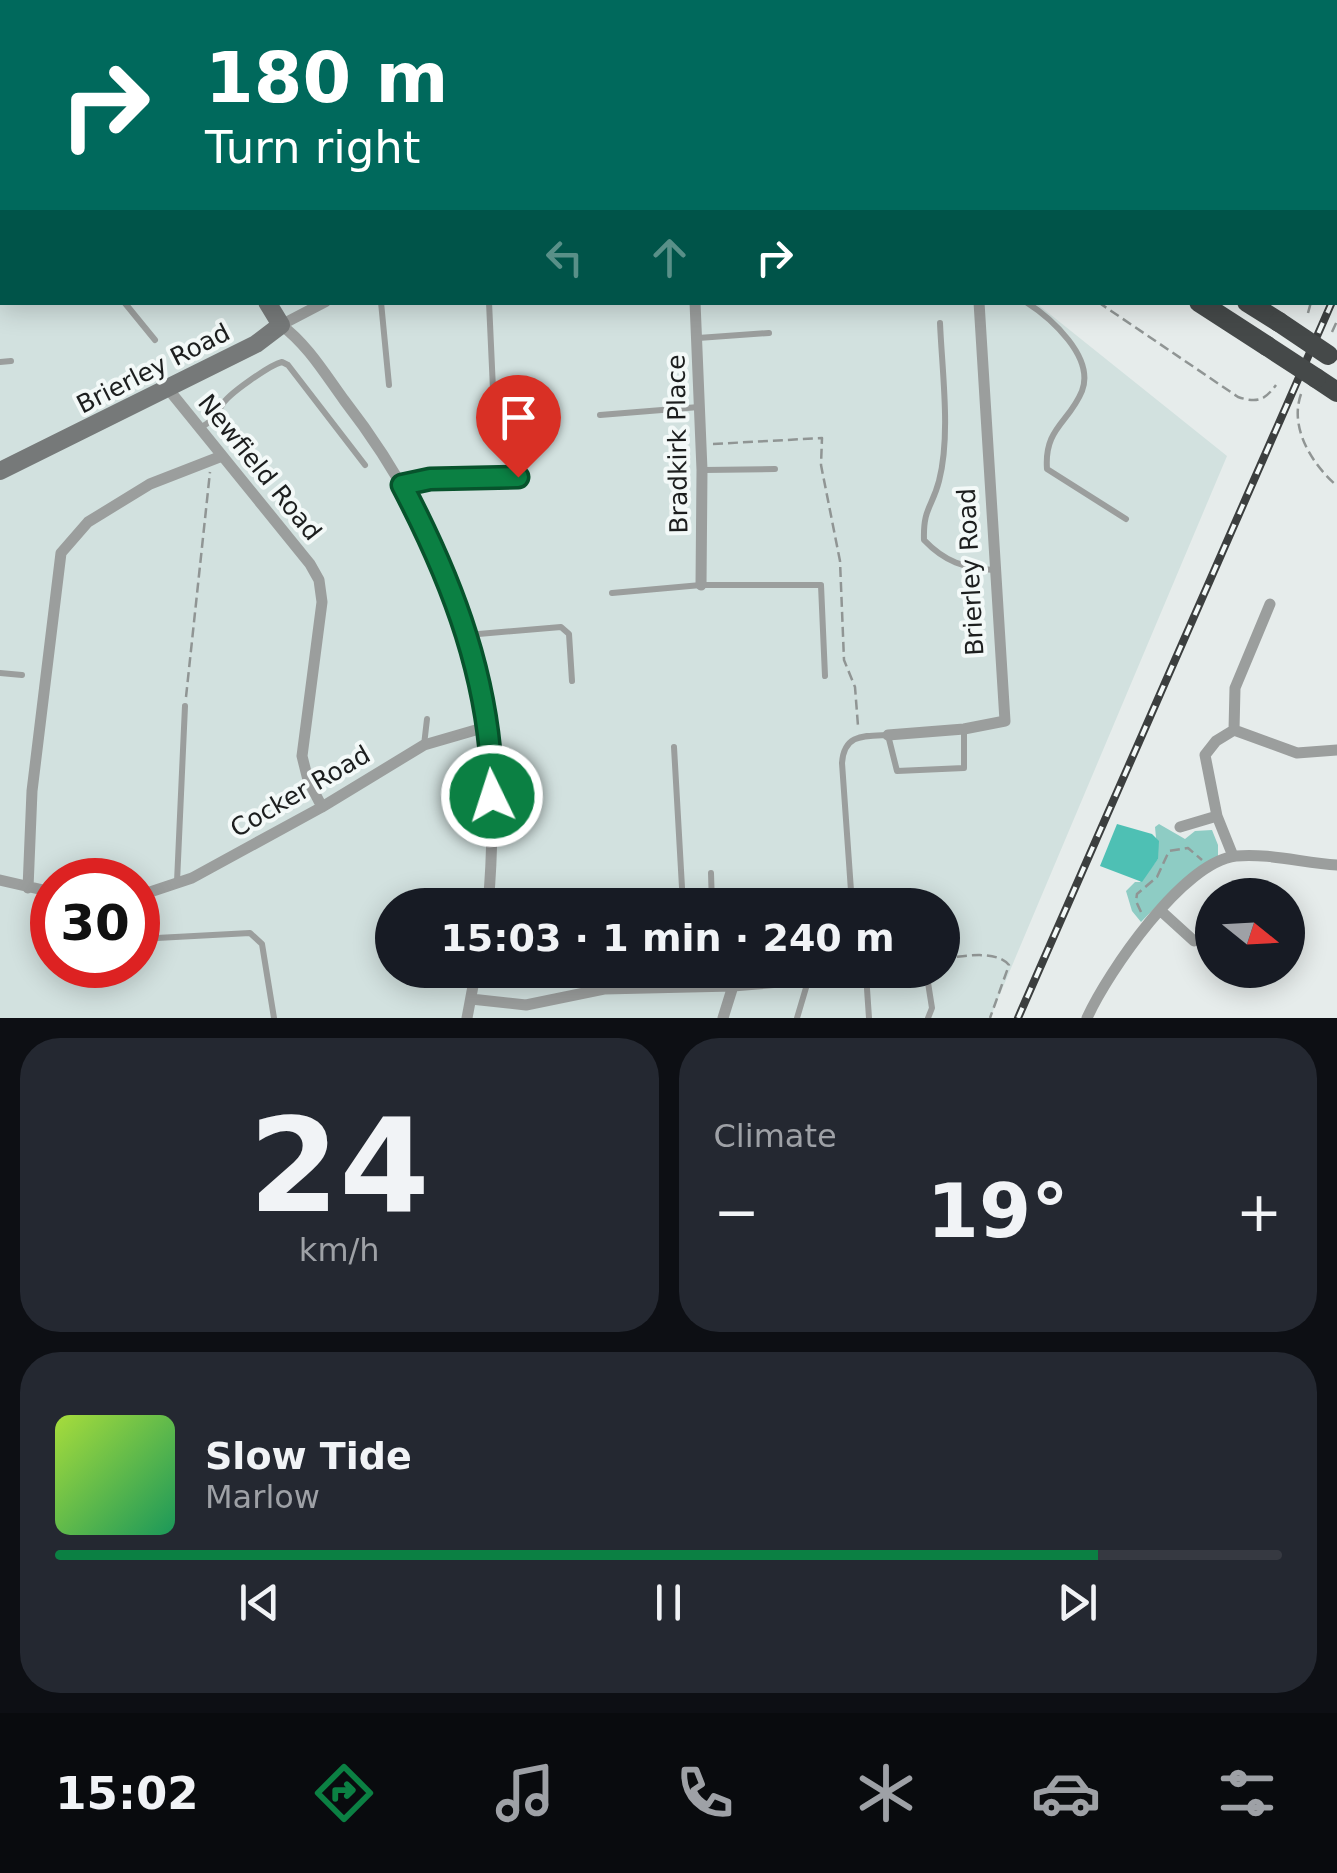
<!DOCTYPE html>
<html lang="en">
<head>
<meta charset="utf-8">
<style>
  :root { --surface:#171b24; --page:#242831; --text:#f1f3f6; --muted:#9ea1a6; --line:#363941; --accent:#0b8043 }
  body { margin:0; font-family:"DejaVu Sans",sans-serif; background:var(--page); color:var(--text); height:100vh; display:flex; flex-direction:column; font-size:38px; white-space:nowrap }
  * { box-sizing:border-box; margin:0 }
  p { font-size:32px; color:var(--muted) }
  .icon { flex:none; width:55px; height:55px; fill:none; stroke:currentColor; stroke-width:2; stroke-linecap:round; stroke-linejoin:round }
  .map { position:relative; height:1018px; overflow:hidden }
  .drawer { display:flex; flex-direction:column; gap:20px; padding:20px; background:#0d0f14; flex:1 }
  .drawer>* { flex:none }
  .top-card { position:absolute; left:0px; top:0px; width:1338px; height:305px; box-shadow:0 5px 25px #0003; background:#00695c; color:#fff; overflow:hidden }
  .needle { width:65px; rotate:108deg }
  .fabs { position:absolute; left:1195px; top:878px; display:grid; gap:20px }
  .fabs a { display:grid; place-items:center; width:110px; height:110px; border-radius:50%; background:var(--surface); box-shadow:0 5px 25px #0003; font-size:50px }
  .speed { position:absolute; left:30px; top:858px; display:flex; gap:20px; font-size:50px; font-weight:700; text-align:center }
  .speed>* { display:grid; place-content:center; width:130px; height:130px; border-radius:50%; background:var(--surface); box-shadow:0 5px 25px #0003; line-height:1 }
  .speed .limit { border:15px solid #d22; background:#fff; color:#111 }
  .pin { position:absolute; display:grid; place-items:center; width:85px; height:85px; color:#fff; margin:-102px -42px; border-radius:50% 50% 50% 0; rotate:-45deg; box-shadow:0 0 10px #0007 }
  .pin .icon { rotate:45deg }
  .me { position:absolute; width:110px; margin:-55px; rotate:356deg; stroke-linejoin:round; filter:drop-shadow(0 0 8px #0008) }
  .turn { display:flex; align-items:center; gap:35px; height:210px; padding:0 40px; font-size:45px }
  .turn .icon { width:130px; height:130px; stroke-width:2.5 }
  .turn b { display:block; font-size:70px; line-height:85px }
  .lanes { display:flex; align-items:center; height:95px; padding:0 40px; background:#0003; justify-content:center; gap:50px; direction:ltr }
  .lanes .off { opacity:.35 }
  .big { font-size:75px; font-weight:700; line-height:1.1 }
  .drawer .tile { flex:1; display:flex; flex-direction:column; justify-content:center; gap:15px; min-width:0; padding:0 35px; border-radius:40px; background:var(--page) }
  .drawer .dial { align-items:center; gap:0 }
  .dial b { font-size:130px; line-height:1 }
  .song { display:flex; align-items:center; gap:30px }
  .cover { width:120px; height:120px; border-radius:15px; background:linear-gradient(135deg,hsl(80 70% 55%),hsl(150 70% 35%)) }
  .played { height:10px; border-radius:5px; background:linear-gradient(90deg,var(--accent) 85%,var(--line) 85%) }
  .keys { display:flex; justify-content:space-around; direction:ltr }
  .heat { display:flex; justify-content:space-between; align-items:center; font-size:55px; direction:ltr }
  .drawer .tiles { flex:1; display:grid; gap:20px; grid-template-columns:1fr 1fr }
  .tile:last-child { grid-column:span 2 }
  .trip { position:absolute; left:375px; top:888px; width:585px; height:100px; border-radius:50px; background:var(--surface); box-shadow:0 5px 25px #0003; font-weight:700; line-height:100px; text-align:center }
  .dock { display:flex; height:160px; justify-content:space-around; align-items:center; background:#090b0e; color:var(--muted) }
  .dock .icon { width:70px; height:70px }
  .dock .active { color:var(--accent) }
  .dock b { font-size:45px; color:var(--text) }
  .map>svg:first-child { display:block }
</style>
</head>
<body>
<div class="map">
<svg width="1337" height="1018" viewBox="0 0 1337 1018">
  <rect width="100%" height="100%" fill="#e6eceb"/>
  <path fill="#d2e1df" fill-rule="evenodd" d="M0,0L677,2H2V302L1036,303L1227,456L990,1018H0ZM52,880H138V965H52ZM392,905H942V970H392Z"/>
  <path fill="#8eccc4" d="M1159,824L1185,839L1195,831L1212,830L1218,845V856L1181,881L1141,922L1132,911L1126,891L1135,882H1140L1158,859L1155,827Z"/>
  <path fill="#4ec0b4" d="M1117,824L1152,834L1159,841L1158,859L1142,882L1100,866Z"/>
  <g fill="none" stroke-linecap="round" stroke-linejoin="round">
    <path stroke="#909594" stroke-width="2.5" stroke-dasharray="10 5" stroke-linecap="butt" d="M1335,243L1337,239
      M1098,302L1238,397C1257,403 1264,401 1276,385
      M1308,313L1311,302
      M1332,332L1337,321
      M1301,394C1289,428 1312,464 1337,486
      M713,444L822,438L821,465L840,561L844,660L855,687L858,726
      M186,697L210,472
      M1141,912L1136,901L1137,894L1157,877L1169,851L1188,848L1202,860
      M942,958C963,957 995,949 1009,965L990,1018"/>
    <path stroke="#9b9e9d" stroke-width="6" d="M640,0L641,2
      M217,2V0
      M124,302L155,340
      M381,302L389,385
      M1026,302C1051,318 1095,357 1082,391C1069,423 1044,428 1047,469L1126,519
      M940,323C942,371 951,435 939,481C932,508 923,508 924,540C945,562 964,568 994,570
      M698,338L769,333
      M0,362L11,361
      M600,415L699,407
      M200,428C214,420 214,417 222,405C228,394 270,365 282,362L288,365L365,465
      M704,470L775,469
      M403,485L429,479L518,477L517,432L495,433L489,302
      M612,593L701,585H821L825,676
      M467,635L561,627L569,634L572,681
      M0,673L22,675
      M424,745L427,719
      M674,747L683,905
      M711,873L712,905
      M177,882L185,706
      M852,905L842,763C844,734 863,736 888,735L897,771L964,768V730
      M138,939L250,933L262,944L274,1018
      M43,955L52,953
      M687,970L688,985
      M926,970L932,1008L928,1018
      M866,974L869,1018
      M797,1018L808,981"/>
    <path stroke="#9b9e9d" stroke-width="11" d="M1013,0L1017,2
      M1243,0V2
      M1152,2L1163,0
      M0,28L2,26
      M1335,59L1337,58
      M325,302L281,325C307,344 325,374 344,400C460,549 506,717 488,905
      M695,302L702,470L701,585
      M169,390L310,564L319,580L322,602L302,756L308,780L322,807
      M1234,730L1297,753L1337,750
      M888,735L964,729L1005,721L979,302
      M1180,827L1217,816
      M1233,856L1217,816L1205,755L1216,741L1234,730L1235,688L1270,604
      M0,880L52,892
      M28,888L32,791L61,553L88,522L150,484L222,456
      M138,896L192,878L322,807L424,745L486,727
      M1161,911L1194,941
      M471,999L526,1005L604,989L733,986L926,970
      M467,1018L476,970
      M723,1018L733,986
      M1087,1018C1108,972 1183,862 1236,856C1269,853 1304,863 1337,865"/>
    <path stroke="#767979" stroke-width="18" d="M31,0L32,2
      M0,471L256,344L281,325L267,302"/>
    <path stroke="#454949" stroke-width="20" d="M759,0L762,2
      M799,0L802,2
      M1199,302L1267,346
      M1247,302L1279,322
      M1316,378L1337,392"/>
    <g stroke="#3c3f3f" stroke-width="8">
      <path id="rail" d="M1335,278L1337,273
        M1018,1018L1332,302"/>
    </g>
    <use href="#rail" stroke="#f3f9f8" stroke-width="4" stroke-dasharray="11" stroke-linecap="butt"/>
    <path stroke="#454949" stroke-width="20" d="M1279,322L1328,355
      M1267,346L1316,378"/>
  </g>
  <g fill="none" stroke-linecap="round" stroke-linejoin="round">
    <g stroke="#07532c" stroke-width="25">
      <path id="route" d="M492,796C492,684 453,582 402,485L430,479L518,477"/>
    </g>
    <use href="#route" stroke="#0b8043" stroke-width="18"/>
  </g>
  <g text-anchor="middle" stroke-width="8" stroke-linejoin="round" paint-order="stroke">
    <g font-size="25" fill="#1c1e1e" stroke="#f3f9f8">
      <text transform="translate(153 368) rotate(-27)" y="9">Brierley Road</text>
      <text transform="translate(677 444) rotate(-91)" y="9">Bradkirk Place</text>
      <text transform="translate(260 467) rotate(51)" y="9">Newfield Road</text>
      <text transform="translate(970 572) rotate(-93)" y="9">Brierley Road</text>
      <text transform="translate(300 791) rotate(-30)" y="9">Cocker Road</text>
    </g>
  </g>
</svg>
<div class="fabs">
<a><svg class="needle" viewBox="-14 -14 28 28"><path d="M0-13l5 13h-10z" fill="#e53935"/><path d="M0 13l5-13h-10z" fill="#9ea1a6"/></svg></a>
</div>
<div class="speed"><div class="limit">30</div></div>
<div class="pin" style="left:518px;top:477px;background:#d93025"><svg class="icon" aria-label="arrive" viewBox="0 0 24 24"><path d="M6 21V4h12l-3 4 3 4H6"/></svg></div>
<svg class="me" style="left:492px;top:796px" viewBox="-20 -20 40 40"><circle r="17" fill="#0b8043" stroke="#fff" stroke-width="3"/><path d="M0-11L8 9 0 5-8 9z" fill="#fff"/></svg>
<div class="trip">15:03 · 1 min · 240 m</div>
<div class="top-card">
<div class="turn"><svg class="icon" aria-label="right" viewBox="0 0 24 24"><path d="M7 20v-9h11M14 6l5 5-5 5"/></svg><div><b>180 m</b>Turn right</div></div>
<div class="lanes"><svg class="icon off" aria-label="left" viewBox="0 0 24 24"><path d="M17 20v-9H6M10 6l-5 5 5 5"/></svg><svg class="icon off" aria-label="ahead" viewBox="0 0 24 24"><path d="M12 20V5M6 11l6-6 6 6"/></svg><svg class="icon" aria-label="right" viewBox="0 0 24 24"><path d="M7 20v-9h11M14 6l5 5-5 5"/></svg></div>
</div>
</div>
<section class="drawer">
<div class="tiles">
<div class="tile dial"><b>24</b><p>km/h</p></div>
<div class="tile"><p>Climate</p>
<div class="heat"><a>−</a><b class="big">19°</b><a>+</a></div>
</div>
<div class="tile">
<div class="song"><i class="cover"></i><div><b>Slow Tide</b><p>Marlow</p></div></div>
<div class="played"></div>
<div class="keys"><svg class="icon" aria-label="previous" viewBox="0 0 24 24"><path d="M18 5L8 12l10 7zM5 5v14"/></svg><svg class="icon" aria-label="pause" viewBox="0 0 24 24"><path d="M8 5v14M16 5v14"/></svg><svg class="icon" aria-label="next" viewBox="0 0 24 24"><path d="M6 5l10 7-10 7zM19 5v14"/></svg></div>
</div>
</div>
</section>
<nav class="dock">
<b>15:02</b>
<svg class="icon active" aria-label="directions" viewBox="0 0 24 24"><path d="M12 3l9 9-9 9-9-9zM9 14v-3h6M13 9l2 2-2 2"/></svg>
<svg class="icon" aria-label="music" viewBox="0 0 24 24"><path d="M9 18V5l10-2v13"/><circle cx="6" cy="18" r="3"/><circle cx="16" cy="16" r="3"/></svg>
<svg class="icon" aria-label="phone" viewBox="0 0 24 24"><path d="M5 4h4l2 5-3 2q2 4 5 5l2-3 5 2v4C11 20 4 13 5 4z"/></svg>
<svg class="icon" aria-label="climate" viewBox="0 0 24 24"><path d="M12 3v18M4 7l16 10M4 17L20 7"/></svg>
<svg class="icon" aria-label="car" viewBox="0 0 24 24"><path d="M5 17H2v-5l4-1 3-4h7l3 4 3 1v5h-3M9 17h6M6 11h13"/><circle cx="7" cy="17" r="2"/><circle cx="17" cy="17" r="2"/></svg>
<svg class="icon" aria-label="filters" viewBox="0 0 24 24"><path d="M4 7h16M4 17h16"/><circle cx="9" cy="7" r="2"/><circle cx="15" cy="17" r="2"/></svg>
</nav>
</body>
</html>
